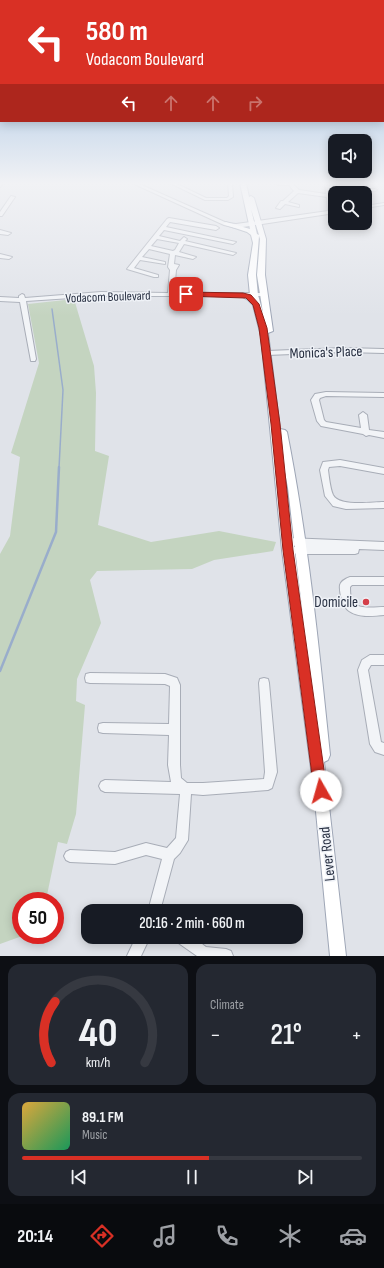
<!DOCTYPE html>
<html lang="en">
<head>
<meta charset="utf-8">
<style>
  :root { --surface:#171b24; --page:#242831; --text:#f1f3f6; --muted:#9ea1a6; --line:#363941; --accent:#d93025 }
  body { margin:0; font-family:"Sofia Sans Condensed",sans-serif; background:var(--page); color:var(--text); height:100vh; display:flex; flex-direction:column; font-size:15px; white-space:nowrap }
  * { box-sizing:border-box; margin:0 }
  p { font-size:13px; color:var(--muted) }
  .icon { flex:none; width:22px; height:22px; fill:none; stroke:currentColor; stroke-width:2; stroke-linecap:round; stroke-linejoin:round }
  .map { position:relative; height:956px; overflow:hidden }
  .details { display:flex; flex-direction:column; gap:8px; padding:8px; background:#0d0f14; flex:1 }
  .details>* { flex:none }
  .guide { position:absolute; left:0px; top:0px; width:384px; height:122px; box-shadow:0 2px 10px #0003; background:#d93025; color:#fff; overflow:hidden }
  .fabs { position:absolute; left:328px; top:134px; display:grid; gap:8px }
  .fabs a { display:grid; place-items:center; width:44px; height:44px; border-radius:8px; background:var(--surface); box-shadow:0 2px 10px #0003; font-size:20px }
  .speed { position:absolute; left:12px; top:892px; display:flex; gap:8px; font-size:20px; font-weight:700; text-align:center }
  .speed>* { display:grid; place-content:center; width:52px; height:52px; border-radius:50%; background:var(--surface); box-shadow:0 2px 10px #0003; line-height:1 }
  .speed .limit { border:6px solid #d22; background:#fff; color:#111 }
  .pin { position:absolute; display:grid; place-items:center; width:34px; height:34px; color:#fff; margin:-17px; border-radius:8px; box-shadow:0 2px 6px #0006 }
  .me { position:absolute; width:44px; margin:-22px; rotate:353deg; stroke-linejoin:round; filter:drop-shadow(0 0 3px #0008) }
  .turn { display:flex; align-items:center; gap:14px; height:84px; padding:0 20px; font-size:18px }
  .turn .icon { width:52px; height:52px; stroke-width:2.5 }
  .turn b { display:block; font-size:28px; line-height:34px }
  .lanes { display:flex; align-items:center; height:38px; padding:0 20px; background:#0003; justify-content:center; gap:20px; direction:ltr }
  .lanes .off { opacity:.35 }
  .big { font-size:30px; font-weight:600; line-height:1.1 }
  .details .card { flex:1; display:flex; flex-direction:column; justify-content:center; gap:6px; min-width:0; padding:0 14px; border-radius:12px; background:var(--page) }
  .details .dial { align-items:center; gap:0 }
  .dial svg { height:104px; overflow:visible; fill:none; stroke:var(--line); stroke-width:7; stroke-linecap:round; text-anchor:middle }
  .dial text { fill:var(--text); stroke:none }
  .song { display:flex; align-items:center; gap:12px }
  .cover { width:48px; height:48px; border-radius:6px; background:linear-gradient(135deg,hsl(40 70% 55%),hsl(150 70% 35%)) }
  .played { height:4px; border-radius:2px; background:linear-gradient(90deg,var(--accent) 55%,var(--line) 55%) }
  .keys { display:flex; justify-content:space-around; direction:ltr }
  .heat { display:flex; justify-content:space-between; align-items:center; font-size:22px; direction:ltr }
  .details .tiles { flex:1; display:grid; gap:8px; grid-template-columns:1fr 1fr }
  .card:last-child { grid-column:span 2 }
  .trip { position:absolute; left:81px; top:904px; width:222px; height:40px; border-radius:12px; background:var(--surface); box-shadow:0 2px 10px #0003; font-weight:600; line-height:40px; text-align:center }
  .dock { display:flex; height:64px; justify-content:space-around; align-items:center; background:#090b0e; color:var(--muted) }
  .dock .icon { width:28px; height:28px }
  .dock .on { color:var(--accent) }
  .dock b { font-size:18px; color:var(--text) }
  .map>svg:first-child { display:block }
</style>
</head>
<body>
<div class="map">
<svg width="384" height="956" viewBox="0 0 384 956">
  <rect width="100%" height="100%" fill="#e0e3e9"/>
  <path fill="#c4d4c0" d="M74,299L94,366L96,393L95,451L109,456L98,525L151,542L219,531L276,542L273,551L214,560L192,569L97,571L90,580L101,623L77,679L76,701L85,705L76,814L67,844L58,842L46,900L21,901V935H25L0,944V554L10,536L20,457L11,453L39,363L28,304Z"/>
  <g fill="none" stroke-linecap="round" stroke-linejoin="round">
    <path stroke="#99adcb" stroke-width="1.5" d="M52,309L63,390L59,468"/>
    <path stroke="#99adcb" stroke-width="2.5" d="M0,671L56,532L59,467"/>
    <g stroke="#a8adb7" stroke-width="2">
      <path id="minor" d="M0,183H4L0,187Z
        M132,183H137L227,223L236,224L328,211L327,197L298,193L288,202L299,205V207L285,204L280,209L276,208L281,201H283L294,191L289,185H279L277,184V183H294L293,184L299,190L326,194L325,183H329L333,211H335V213L236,228L224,225Z
        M170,183H175L206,198H227L229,196L228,183H232L233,197L228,200H205Z
        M335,183H366L369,189H375L377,190C375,192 369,192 365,191L363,186L337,184Z
        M11,196L15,197L2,216H0V212Z
        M384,203V205L365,208V206Z
        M169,218L216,226L219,228L216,230L170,222L166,227L236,242L233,244L164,230L159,236L180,241L184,237L187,239L185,241L236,253L233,255L184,244L179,252L196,257L193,259L175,255L174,264L179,265L176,270L174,293H264L266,294V296H101L26,301L36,359L35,361H31L20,302L0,301V297L19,298V296L22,294L24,295L25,298L101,292L168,293L170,270L168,267L170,254L149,249L142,257L165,262V264L140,260L134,268L158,275V277H154L127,269L167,219ZM157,239L179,243L175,250L173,251L151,246Z
        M0,230L11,233L8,235L0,234Z
        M0,254L12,257L9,259L0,258Z
        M344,348L384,349V353L344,352L267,355L264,353L267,351Z
        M326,392L384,393V397L326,396L320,398L319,400L324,420L326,422L361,428L359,415L363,412L367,415L369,430L384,432V438L369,435L366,436L363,434L321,426L317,421L311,400L315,394Z
        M340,460L384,468V474L340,466L329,467L328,470C329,477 330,488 333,495C339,507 372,502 384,502V508L346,509L333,506L325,496L320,470L323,462Z
        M288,538L384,542V550L359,549L358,553L355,554H297L294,553L293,550L294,547L300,546L285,545L284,542L285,539Z
        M350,577H384V585H352L350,587C350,591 350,599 353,602C358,610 376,607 384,607V615C373,616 359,618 349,611C343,607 339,592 340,585C341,581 347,578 350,577Z
        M370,655H384V665H371L368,670L381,742L384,743V755L375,752L370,744L358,670L362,660Z
        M90,673L165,674L177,678L180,685V765L181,778L187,783H203L264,779L265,772L259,683L260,679L264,678L268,679L269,683L277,772L272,788L268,790L203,795L191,794L188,840L180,853L174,859L160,911H148L162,859L146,855L115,864L70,862L66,860L64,856L66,852L70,850L115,852L146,843L167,848L176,838L180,794L105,792L101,790L99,786L101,782L105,780L171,782L168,765L169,735L103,733L99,732L98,728L99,724L103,723L169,724L170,686L165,684L90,683L86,682L85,678L86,674Z
        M136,937H150L141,956H127Z
        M175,937H193L206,947L226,949L231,951L233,956H197L177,942Z"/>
    </g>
    <g stroke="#9ea6b6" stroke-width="2">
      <path id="major" d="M240,183H246L249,197L251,196L254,198L266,239L265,275L273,331L268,333L280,429L285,430L287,432C308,538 319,647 330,755L328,760L324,762L346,956H330L314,791L282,550L261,336L253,305L248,300L239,295L243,293L250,295L248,275L253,243L251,235L247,232L223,224L226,222L250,229ZM251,209L259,235L257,234ZM259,236L260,239L257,275L263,313L258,295L256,275ZM284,467L288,488L304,625Z"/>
    </g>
    <use href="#minor" fill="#f2f4f7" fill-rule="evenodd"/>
    <use href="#major" fill="#fff" fill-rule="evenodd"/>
  </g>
  <linearGradient id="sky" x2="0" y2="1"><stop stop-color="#88b1dc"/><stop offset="0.58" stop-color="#f1f2f5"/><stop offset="1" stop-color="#f1f2f5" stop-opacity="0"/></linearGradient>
  <rect width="384" height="316" fill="url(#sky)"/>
  <path fill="#d93025" stroke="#8d1f18" d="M186,292L243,293L251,295L259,304L267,328L280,424L293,550L327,791L325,796L321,798L316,796L314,791L283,550L271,424L259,328L253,305L246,298L183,296L182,294Z"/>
  <circle fill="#d43f49" stroke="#eff2f7" stroke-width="1.5" cx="366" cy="602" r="4"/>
  <g text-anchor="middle" stroke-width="3" stroke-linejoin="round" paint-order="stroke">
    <g font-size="13" fill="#272f41" stroke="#eff2f7">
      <text transform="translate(108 296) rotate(-2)" y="5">Vodacom Boulevard</text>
    </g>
    <g font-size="15" fill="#272f41" stroke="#eff2f7">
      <text transform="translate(326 352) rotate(-2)" y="5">Monica's Place</text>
      <text transform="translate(327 854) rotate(-96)" y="5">Lever Road</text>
    </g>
    <g font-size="15" fill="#272f41" stroke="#eff2f7" text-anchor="end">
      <text x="358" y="607">Domicile</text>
    </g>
  </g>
</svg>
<div class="fabs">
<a><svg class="icon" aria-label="sound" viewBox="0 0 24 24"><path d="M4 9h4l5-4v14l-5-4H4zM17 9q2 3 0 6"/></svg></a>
<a><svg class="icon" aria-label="search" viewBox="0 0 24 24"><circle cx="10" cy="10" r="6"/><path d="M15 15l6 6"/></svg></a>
</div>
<div class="speed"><div class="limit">50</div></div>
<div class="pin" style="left:186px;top:294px;background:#d93025"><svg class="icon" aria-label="arrive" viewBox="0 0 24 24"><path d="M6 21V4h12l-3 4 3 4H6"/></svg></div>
<svg class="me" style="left:321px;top:791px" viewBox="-20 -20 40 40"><circle r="19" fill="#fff"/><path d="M0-13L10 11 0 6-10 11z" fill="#d93025"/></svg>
<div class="trip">20:16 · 2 min · 660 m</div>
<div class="guide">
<div class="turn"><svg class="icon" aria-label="left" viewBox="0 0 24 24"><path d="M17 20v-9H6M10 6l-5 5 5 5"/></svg><div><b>580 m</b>Vodacom Boulevard</div></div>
<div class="lanes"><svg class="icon" aria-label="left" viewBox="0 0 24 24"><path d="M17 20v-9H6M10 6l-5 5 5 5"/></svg><svg class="icon off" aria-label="ahead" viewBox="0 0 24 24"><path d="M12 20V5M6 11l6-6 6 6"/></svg><svg class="icon off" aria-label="ahead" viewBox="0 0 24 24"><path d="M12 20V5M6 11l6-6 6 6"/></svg><svg class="icon off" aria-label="right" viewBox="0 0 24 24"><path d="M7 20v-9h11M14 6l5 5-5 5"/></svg></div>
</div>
</div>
<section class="details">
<div class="tiles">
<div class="card dial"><svg viewBox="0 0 100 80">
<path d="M14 69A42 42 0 1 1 86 69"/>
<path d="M14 69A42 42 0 0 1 17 22" stroke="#d93025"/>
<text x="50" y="56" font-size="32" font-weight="700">40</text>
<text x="50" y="72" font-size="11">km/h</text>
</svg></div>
<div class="card"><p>Climate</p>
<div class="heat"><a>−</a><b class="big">21°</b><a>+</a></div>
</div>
<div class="card">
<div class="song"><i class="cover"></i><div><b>89.1 FM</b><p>Music</p></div></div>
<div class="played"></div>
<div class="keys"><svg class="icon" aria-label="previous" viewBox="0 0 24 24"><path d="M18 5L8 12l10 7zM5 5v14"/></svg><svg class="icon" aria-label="pause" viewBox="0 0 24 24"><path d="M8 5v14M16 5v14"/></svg><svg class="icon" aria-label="next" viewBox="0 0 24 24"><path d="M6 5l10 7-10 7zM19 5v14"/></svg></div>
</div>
</div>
</section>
<nav class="dock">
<b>20:14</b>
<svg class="icon on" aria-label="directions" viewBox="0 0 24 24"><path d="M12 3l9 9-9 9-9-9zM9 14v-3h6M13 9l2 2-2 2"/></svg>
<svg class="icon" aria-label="music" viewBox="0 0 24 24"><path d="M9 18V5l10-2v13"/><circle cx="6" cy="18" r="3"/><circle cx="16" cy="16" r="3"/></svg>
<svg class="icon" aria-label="phone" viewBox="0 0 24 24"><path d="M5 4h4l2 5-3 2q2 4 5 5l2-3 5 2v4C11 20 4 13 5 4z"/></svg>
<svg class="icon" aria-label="climate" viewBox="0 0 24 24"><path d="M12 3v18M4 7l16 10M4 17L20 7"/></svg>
<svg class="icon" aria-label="car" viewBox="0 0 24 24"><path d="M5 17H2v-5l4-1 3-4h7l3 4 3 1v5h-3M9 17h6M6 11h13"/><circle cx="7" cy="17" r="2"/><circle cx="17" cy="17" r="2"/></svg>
</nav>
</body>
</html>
